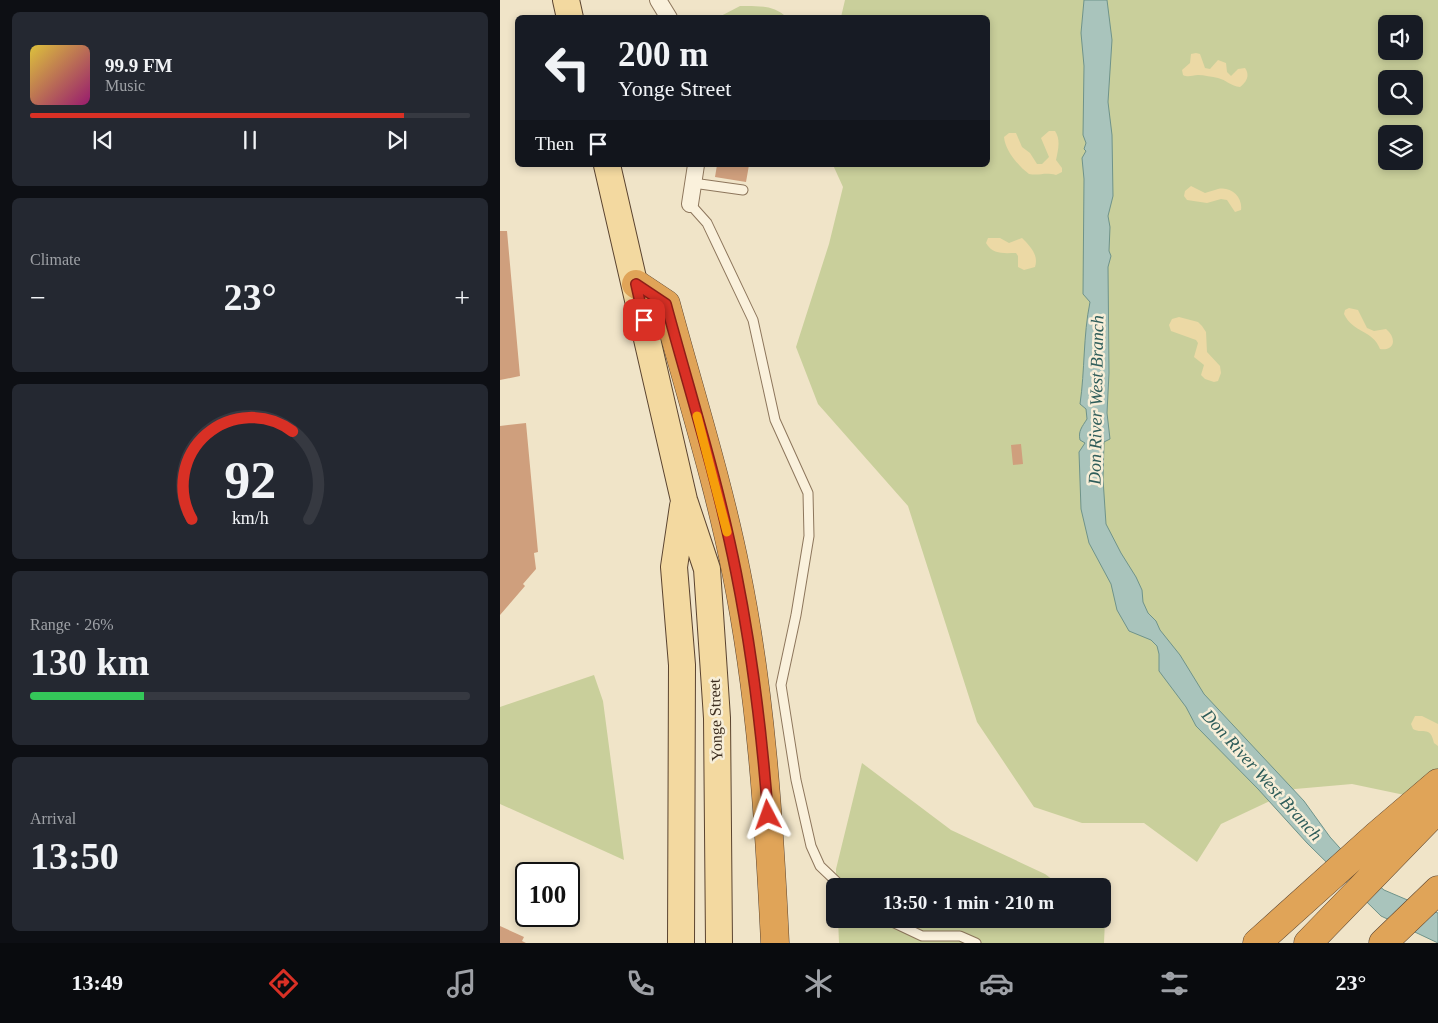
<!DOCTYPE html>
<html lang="en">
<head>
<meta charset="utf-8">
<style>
  :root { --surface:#171b24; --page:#242831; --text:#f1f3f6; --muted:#9ea1a6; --line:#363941; --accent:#d93025 }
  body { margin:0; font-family:"Times New Roman",serif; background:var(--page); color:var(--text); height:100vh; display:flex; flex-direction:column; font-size:19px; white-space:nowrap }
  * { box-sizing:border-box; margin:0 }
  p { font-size:16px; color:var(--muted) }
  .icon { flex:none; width:28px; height:28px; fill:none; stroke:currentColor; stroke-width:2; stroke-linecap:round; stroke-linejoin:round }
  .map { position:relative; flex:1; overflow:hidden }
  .drawer { display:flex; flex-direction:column; gap:12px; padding:12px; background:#0d0f14; width:500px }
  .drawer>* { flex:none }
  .hud { position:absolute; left:15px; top:15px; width:475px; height:152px; border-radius:8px; box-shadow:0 2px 8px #0003; background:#171b24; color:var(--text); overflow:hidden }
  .fabs { position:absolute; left:878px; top:15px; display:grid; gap:10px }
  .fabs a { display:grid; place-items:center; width:45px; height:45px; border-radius:8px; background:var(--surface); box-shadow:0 2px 8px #0003; font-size:25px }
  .speed { position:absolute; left:15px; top:862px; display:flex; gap:10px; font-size:25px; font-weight:700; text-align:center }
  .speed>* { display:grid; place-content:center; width:65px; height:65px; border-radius:50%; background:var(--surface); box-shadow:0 2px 8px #0003; line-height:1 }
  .speed .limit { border:2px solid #111; border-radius:8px; background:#fff; color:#111 }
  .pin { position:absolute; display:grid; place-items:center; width:42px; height:42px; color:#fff; margin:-21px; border-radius:10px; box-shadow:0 2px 8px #0006 }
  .me { position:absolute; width:55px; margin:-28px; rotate:356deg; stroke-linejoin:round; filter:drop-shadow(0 0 4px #0008) }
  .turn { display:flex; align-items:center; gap:18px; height:105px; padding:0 20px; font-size:22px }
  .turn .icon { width:65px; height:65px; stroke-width:2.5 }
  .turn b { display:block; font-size:35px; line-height:42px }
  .then { display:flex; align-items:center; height:48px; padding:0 20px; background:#0003; gap:10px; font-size:19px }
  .big { font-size:38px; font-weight:600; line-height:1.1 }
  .drawer .tile { flex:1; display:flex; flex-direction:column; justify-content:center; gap:8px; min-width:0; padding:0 18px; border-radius:8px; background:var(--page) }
  .drawer .dial { align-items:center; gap:0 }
  .dial svg { height:130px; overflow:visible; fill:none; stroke:var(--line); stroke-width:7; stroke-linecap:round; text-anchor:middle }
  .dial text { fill:var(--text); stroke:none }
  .song { display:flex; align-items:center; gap:15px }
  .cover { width:60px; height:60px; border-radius:8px; background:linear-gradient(135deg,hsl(50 70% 55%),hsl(320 70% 35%)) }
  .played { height:5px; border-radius:2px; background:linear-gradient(90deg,var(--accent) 85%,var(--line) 85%) }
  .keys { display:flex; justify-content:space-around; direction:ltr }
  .heat { display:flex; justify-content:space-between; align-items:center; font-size:28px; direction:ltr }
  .charge { height:8px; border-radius:4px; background:linear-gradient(90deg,#34c759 26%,var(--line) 0) }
  .trip { position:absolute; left:326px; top:878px; width:285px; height:50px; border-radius:8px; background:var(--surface); box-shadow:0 2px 8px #0003; font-weight:600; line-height:50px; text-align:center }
  .tab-bar { display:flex; height:80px; justify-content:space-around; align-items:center; background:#090b0e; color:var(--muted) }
  .tab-bar .icon { width:35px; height:35px }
  .tab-bar .active { color:var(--accent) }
  .tab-bar b { font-size:22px; color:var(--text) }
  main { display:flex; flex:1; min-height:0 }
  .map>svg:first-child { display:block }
</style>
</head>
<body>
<main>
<section class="drawer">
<div class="tile">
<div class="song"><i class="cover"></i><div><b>99.9 FM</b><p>Music</p></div></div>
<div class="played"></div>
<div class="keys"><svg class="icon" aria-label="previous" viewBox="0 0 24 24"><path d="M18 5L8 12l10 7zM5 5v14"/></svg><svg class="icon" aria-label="pause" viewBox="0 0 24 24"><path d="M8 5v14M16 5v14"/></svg><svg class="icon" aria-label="next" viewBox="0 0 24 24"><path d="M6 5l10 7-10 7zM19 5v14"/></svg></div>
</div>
<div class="tile"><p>Climate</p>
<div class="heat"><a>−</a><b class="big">23°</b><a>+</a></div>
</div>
<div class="tile dial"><svg viewBox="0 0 100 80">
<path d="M14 69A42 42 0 1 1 86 69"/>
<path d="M14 69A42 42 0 0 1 76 15" stroke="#d93025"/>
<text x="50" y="56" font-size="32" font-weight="700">92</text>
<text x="50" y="72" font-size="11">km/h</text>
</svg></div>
<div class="tile"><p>Range · 26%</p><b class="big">130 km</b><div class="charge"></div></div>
<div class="tile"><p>Arrival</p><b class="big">13:50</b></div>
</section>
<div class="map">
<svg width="938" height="943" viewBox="0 0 938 943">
  <rect width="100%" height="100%" fill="#f0e4c8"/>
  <path fill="#c9cf9b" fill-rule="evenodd" d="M345,0H938V802L852,784L795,789L721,824L697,862L644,823H582L534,807L477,722L408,506L318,404L296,347L329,244L343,187L333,165H488V18L341,17ZM886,24H914V51H886ZM886,79H914V106H886ZM886,134H914V161H886Z
    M240,6C257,6 274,5 286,17H219Z
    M94,675L103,701L124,860L0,804V707Z
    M362,763L451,830L545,874L561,886H336V869Z
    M338,919H602L605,921L604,943H339Z"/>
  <path fill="#ecd9a5" d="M696,53L700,54L705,68L710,69L718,60L726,63L727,72L731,76L738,69L745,68C750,75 747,82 740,87C731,86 726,80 718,78C712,77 704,75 698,75C692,75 689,78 683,75L682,70L690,63L691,54Z
    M549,131H555C561,140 558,150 556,160L562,168V172L556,175C544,172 540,176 529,174C518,166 505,150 504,137L509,133H516L522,147L530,153L537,164H542L549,157L541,138Z
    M691,186L705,193C709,192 714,190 718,189C731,186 743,197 741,210L735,212L727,200L721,199L707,203L687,200L684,196L685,191Z
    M488,238H500L509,243L522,238C530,246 539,255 535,267L524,270L518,267V256L516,253C504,253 493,255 486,243Z
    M849,308L858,310L867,328L874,331L886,329C897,338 895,351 880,349C873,330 853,333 844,314L845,310Z
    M679,317L698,322L702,326L706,332L707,352L720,366L721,373L718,381L714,382L705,379L701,375L704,365L694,357L698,343L696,340L671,331L669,325L672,319Z
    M915,716H922L938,724V746L934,743C930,725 924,735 913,729L911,724Z"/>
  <path fill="#a9c4bc" stroke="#6f938a" d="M584,0H607L612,40L608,102L612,135L613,196L608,216L610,227L609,251L611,256L608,267L609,373L607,413L610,439L604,442L603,479L606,524L621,553L636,577L642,590L643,602L648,613L656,621L660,630L680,655L704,694L804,801L830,837L856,866L884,890L938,913V943L881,916L807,843L758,789L696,726L686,707L659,671V654L657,646L651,640L629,631L617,610L611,584L589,543L581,509L579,452L585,443L580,440C578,431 582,427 587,419L586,409L580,404C585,370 583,336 590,302L583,294L584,179L582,158L586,151L584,149L586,143L583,135L584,66L581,33Z"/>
  <path fill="#cf9f7d" d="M217,165H249L246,182L215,177Z
    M0,231H7L20,376L0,380Z
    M26,423L38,552L34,553L36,569L23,584L25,586L0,615V426Z
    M521,444L523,464L513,465L511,445Z
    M0,926L24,937L22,941L26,943H0Z"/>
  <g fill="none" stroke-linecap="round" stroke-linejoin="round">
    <g stroke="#8d765c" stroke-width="11">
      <path id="lane" d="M193,183L243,190
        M190,204L207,223L253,320L275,420L308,493L309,536L296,615L281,685L296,780L311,846L320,866L341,886
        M386,919L422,936H460L476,943"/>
    </g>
    <g stroke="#8d765c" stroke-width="18">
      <path id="street" d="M158,0L169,18
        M190,204L196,165"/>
    </g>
    <g stroke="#5b4430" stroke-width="28">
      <path id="primary" d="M66,0L70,18
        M107,165L184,500L207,569L217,718L219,943
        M181,943L182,665L174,567L183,506"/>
    </g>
    <g stroke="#5b4430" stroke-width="29">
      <path id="highway" d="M136,284L166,304C190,393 218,481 236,571C261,694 269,818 275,943
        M757,943L876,836L938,783
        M808,943L938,809
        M883,943L938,890"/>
    </g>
    <use href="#lane" stroke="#faf1dc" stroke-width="9"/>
    <use href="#street" stroke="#faf1dc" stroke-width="16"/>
    <use href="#primary" stroke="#f3d9a0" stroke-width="26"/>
    <use href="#highway" stroke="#e0a458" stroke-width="28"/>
  </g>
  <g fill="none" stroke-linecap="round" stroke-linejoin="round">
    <g stroke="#8d1f18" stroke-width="12">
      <path id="route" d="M144,320L136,284L166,304C190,393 218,481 236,572C252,652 262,734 268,815"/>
    </g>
    <use href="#route" stroke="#d93025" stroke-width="9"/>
    <path stroke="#f59e0b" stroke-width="9" d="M197,416L227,532"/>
  </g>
  <g text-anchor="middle" stroke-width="5" stroke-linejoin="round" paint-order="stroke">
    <g font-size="16" fill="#3d2e20" stroke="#f7eed8">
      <text transform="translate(215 720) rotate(-92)" y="6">Yonge Street</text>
    </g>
    <g font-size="18" font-style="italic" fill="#2f5d5a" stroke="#f7eed8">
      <text transform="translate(596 400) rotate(-89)" y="6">Don River West Branch</text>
      <text transform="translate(762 775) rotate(48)" y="6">Don River West Branch</text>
    </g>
  </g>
</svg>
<div class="fabs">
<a><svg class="icon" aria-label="sound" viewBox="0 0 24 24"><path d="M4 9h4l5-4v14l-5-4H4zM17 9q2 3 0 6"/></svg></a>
<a><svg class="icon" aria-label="search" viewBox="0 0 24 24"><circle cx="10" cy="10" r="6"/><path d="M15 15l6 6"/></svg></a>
<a><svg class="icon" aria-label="layers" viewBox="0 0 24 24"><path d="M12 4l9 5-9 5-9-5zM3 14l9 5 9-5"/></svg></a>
</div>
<div class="speed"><div class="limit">100</div></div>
<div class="pin" style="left:144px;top:320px;background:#d93025"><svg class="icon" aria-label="arrive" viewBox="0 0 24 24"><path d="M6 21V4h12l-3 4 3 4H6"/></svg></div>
<svg class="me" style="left:268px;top:815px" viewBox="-20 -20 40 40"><path d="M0-17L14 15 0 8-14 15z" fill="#d93025" stroke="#fff" stroke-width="4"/></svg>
<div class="trip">13:50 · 1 min · 210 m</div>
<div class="hud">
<div class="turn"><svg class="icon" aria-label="left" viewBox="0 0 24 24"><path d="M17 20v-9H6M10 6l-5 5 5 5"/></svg><div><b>200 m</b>Yonge Street</div></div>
<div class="then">Then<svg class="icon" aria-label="arrive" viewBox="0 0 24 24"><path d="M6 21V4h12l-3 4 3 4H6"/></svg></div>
</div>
</div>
</main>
<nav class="tab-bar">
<b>13:49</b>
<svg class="icon active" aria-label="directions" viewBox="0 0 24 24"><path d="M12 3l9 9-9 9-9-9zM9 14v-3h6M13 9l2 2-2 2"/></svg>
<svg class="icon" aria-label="music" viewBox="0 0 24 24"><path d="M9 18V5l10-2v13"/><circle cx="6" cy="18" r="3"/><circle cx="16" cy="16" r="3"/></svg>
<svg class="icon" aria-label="phone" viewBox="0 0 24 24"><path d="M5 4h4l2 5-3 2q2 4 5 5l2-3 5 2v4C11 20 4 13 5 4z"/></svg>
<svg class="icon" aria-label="climate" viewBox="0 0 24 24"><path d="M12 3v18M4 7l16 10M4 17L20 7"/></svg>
<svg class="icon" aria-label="car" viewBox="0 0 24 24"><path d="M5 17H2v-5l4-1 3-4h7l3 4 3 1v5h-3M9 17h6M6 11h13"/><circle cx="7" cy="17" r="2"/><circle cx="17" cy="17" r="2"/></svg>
<svg class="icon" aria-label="filters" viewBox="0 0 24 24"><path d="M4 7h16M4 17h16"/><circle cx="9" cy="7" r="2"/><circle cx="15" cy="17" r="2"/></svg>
<b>23°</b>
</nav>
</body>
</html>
